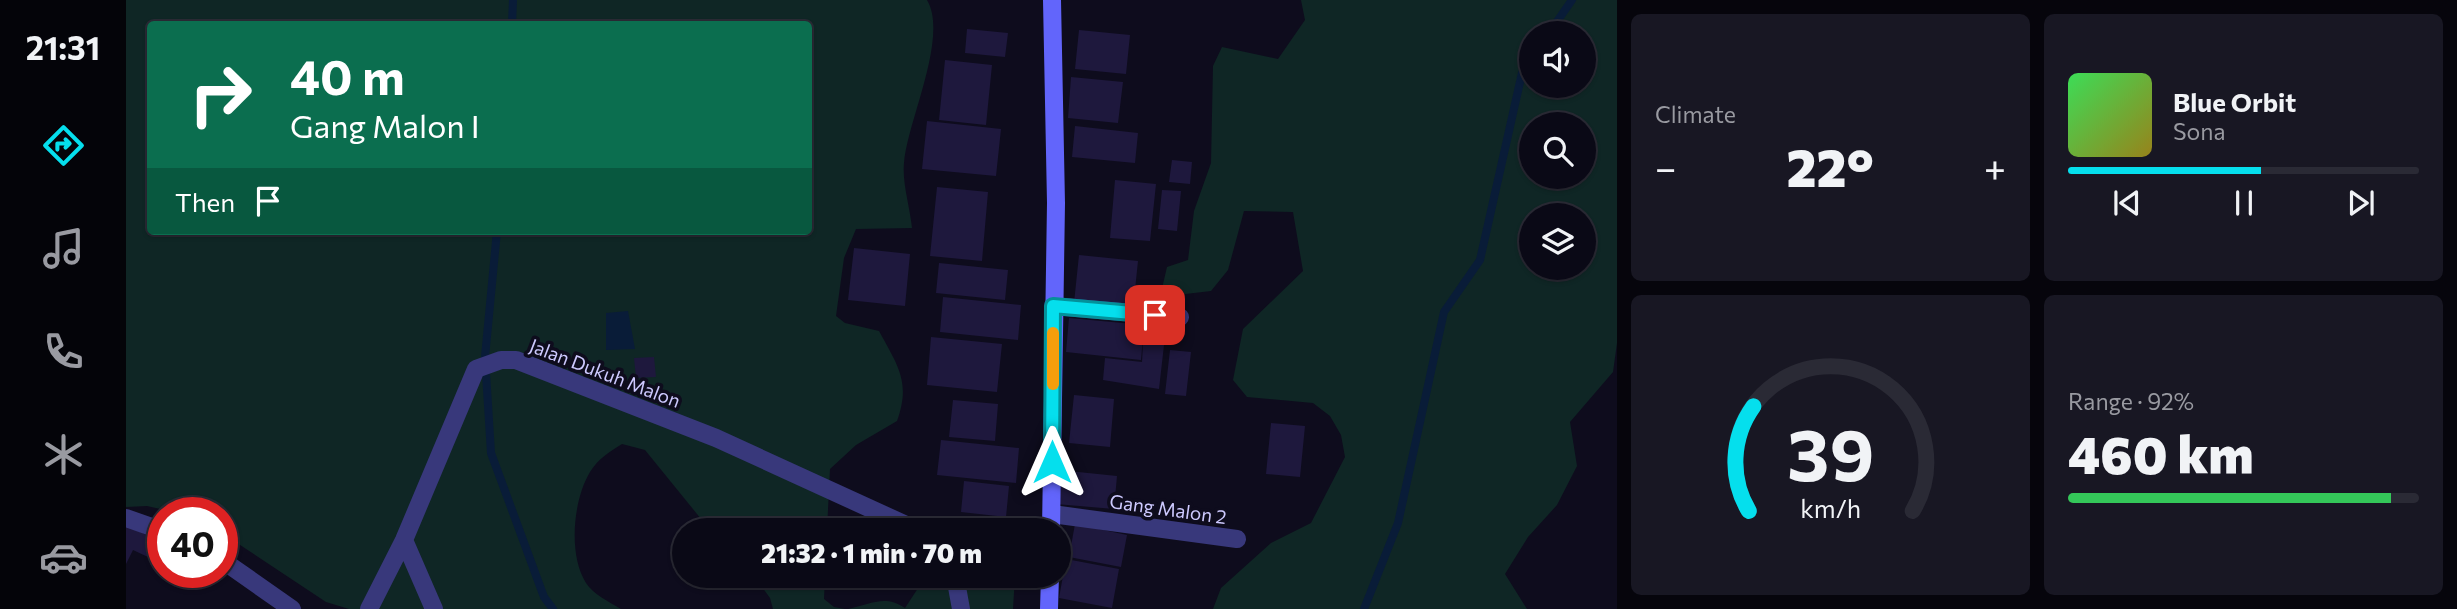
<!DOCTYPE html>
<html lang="en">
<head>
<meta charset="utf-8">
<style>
  :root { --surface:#0a0916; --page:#181723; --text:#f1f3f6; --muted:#999aa1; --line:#2a2a35; --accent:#05dfed }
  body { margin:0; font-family:Commissioner,sans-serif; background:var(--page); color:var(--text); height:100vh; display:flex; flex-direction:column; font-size:26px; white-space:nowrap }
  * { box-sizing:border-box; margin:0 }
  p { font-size:23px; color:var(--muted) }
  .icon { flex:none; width:38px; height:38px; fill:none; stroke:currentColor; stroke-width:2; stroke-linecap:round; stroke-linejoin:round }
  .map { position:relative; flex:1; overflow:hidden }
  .sheet { display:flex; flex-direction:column; gap:14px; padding:14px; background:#06050c; width:840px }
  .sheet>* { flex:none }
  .guide { position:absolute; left:21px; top:21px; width:665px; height:214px; border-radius:7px; box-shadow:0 2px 5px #0004,0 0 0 2px var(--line); background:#0b6e4f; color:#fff; overflow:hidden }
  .controls { position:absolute; left:1393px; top:21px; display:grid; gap:14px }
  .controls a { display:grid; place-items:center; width:77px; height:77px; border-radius:50%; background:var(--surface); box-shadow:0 2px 5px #0004,0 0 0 2px var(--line); font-size:35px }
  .speed { position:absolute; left:21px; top:497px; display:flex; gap:14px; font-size:35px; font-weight:700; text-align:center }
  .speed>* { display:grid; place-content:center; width:91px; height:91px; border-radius:50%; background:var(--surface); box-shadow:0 2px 5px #0004,0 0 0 2px var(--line); line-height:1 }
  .speed .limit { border:10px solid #d22; background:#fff; color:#111 }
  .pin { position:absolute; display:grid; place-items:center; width:60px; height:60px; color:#fff; margin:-30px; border-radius:14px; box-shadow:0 4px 10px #0006 }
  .me { position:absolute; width:77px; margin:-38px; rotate:0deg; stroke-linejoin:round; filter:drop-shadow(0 0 5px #0008) }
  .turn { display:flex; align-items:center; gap:24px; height:147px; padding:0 28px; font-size:32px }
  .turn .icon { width:91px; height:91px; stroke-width:2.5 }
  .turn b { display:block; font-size:49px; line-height:60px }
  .then { display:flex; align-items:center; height:66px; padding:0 28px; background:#0003; gap:14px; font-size:26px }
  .big { font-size:52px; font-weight:800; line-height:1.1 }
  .sheet .tile { flex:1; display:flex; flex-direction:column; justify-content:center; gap:10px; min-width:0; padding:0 24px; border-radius:10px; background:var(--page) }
  .sheet .dial { align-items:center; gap:0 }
  .dial svg { height:182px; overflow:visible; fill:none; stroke:var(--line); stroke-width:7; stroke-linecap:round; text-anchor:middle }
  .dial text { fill:var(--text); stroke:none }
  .song { display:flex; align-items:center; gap:21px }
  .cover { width:84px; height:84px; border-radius:10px; background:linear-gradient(135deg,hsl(130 70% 55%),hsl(50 70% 35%)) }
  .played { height:7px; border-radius:4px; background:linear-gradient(90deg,var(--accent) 55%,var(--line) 55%) }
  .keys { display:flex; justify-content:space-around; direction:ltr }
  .heat { display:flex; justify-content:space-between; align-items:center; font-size:38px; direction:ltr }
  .charge { height:10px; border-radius:5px; background:linear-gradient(90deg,#34c759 92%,var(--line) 0) }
  .sheet .tiles { flex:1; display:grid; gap:14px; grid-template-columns:repeat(2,1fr) }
  .trip { position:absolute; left:546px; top:518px; width:399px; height:70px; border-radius:35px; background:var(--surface); box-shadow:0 2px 5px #0004,0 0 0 2px var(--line); font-weight:800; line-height:70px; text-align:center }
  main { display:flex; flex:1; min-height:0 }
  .dock { display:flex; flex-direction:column; width:126px; justify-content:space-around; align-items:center; background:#040409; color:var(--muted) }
  .dock .icon { width:49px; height:49px }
  .dock .selected { color:var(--accent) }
  .dock b { font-size:32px; color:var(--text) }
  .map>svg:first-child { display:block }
</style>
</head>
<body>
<main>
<nav class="dock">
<b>21:31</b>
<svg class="icon selected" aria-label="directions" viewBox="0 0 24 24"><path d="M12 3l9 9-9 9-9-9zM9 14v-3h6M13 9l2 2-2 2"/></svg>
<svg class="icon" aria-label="music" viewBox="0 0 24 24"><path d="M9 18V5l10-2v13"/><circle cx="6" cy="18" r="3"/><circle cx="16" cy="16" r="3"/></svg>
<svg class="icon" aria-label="phone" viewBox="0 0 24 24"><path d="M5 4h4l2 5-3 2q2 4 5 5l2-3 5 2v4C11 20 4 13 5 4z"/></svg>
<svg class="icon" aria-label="climate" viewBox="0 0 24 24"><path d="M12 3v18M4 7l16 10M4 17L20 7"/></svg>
<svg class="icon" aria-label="car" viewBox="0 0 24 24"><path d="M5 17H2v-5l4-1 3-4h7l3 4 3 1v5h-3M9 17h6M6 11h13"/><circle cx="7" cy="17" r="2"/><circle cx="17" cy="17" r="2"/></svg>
</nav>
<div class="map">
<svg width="1491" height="609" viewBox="0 0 1491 609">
  <rect width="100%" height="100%" fill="#0e0c1d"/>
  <path fill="#0f2625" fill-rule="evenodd" d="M0,0H801C823,37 781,122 778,163C776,183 784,207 786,228L730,229L718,258L710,316L719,323L753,331C772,366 785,382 771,421L730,445L704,469L701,530H584L519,450L496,444C483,452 472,459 464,472C447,500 442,555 460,583C467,594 483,602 495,609H223L200,602L96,533V513H52L21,506L0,507ZM24,24H682V231H24Z
    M1175,0H1491V343L1487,372L1444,422L1451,466L1431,505L1402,537L1379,574L1401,609H1087L1095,588L1145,543L1185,523L1219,457L1215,435L1204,416L1187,403L1121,397L1107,380L1117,329L1177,271L1167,212L1118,211L1102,270L1085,291L1034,297L1041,267L1062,260L1068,211L1085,163L1087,66L1096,47L1152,59L1179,20ZM1405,33H1458V86H1405ZM1405,124H1458V177H1405ZM1405,215H1458V268H1405Z
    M628,576H699L698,599L708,607L719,609H647L644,598Z
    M800,576H889L887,609H722C744,605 758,594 779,608Z"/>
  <path fill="#091c38" d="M502,311L509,349L480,350V313Z"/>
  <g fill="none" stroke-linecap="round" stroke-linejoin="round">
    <path stroke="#091c38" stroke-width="8" d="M386,24L387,0
      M1423,33L1446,0
      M371,231L359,357L365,453L418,597L427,609
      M1238,609L1272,523L1318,312L1354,260L1396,73L1405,60"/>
  </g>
  <path fill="#1e183d" d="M841,29L882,33L879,57L839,53Z
    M953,30L1004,35L1000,74L949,69Z
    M819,60L866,65L860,125L813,120Z
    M945,77L997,82L992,123L942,118Z
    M801,121L875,129L870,176L796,169Z
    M949,126L1012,133L1009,163L946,157Z
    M1046,160L1066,162L1064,184L1043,182Z
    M989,180L1030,184L1024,241L984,238Z
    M811,187L862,192L856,261L804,256Z
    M1036,190L1055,191L1051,231L1032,229Z
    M728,248L784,254L779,306L722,300Z
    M953,255L1012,261L1007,309L948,303Z
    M813,263L882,270L879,300L810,293Z
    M817,297L895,305L892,340L814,332Z
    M943,318L1018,325L1015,360L940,352Z
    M805,337L876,344L871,392L801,385Z
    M1017,343L1038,345L1033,389L977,380L979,358L1016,362Z
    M1044,350L1065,352L1060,396L1039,394Z
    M528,357L530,377L510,378L508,358Z
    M948,395L988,399L984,447L943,443Z
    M827,400L872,404L869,441L823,437Z
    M1145,423L1179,426L1174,477L1140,474Z
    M815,440L893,448L890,483L811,475Z
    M933,470L991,476L988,509L930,504Z
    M838,481L883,486L880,517L835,512Z
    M949,524L1001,535L995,567L943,557Z
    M0,525L37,543V564L7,550L0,564Z
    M940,559L993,569L986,608L933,598Z"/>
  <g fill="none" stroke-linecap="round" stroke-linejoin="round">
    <path stroke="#38387b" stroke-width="18" d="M927,306L1054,317
      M926,514L1111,539
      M0,518L37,531
      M278,540L308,609
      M96,560L166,609
      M829,576L835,609
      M243,609L278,540L350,369L375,360H390L590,438L791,530"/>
    <path stroke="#6265fb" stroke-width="18" d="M925,530L930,203L926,0
      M923,609L924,576"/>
  </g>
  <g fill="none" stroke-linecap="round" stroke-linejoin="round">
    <g stroke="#03919a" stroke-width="18">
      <path id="route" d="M926,462L927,306L1029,315"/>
    </g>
    <use href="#route" stroke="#05dfed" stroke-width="12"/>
    <path stroke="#f59e0b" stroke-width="12" d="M927,384V333"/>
  </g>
  <g text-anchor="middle" stroke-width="7" stroke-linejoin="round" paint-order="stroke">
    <g font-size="19" fill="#cdc9fe" stroke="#0e0c1d">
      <text transform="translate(479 373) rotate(21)" y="7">Jalan Dukuh Malon</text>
      <text transform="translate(1042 509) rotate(8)" y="7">Gang Malon 2</text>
    </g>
  </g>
</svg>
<div class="controls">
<a><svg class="icon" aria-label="sound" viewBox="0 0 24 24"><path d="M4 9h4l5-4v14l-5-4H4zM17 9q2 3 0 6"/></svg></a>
<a><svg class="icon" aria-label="search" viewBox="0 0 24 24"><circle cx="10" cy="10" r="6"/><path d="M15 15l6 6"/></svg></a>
<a><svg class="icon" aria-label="layers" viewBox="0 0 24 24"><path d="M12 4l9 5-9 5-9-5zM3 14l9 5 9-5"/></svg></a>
</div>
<div class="speed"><div class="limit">40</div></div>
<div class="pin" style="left:1029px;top:315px;background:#d93025"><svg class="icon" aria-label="arrive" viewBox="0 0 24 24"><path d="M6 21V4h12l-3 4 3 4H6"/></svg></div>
<svg class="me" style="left:926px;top:462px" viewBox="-20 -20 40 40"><path d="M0-17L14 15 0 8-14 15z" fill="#05dfed" stroke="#fff" stroke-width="4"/></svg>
<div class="trip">21:32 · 1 min · 70 m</div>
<div class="guide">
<div class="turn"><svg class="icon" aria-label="right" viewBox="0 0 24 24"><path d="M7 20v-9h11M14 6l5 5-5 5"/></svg><div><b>40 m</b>Gang Malon I</div></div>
<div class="then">Then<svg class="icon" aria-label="arrive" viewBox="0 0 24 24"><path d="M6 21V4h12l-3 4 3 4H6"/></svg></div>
</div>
</div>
<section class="sheet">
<div class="tiles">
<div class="tile"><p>Climate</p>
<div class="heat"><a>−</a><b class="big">22°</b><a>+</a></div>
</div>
<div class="tile">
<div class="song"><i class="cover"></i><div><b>Blue Orbit</b><p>Sona</p></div></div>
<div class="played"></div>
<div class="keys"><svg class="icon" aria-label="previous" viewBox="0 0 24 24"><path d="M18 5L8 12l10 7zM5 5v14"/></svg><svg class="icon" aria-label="pause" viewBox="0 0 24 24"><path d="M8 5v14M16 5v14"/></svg><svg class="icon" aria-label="next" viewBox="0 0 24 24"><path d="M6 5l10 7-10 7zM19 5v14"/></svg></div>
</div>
<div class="tile dial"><svg viewBox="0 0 100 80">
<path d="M14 69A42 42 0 1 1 86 69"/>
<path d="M14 69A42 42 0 0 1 16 23" stroke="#05dfed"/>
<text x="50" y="56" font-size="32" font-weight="700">39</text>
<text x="50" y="72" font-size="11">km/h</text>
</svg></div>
<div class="tile"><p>Range · 92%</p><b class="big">460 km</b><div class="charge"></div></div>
</div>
</section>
</main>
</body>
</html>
